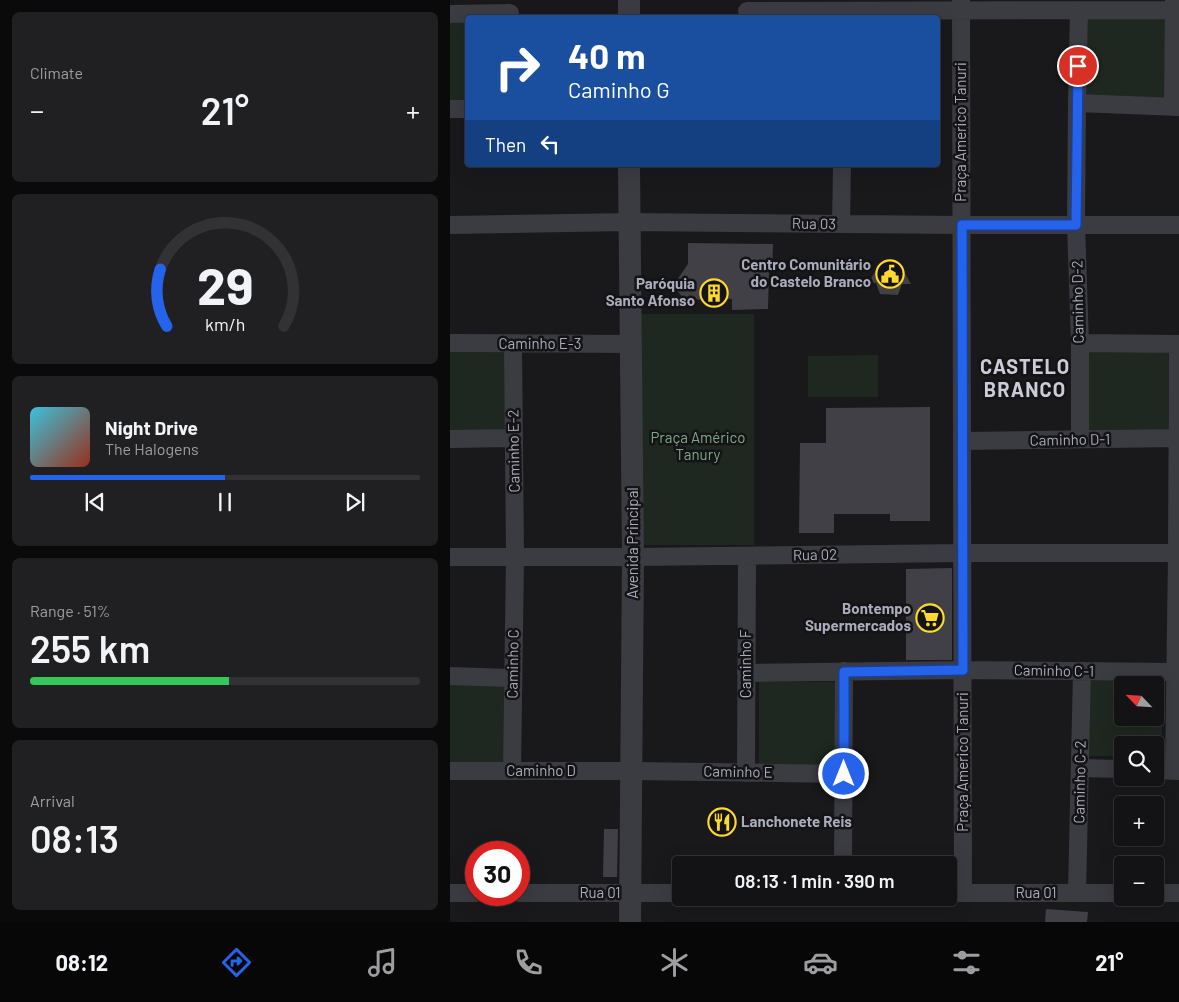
<!DOCTYPE html>
<html lang="en">
<head>
<meta charset="utf-8">
<style>
  :root { --surface:#131214; --page:#202022; --text:#f1f3f6; --muted:#9d9ea0; --line:#323234; --accent:#2563eb }
  body { margin:0; font-family:Barlow,sans-serif; background:var(--page); color:var(--text); height:100vh; display:flex; flex-direction:column; font-size:19px; white-space:nowrap }
  * { box-sizing:border-box; margin:0 }
  p { font-size:16px; color:var(--muted) }
  .icon { flex:none; width:28px; height:28px; fill:none; stroke:currentColor; stroke-width:2; stroke-linecap:round; stroke-linejoin:round }
  .map { position:relative; flex:1; overflow:hidden }
  .sheet { display:flex; flex-direction:column; gap:12px; padding:12px; background:#0a0a0b; width:450px }
  .sheet>* { flex:none }
  .top-card { position:absolute; left:15px; top:15px; width:475px; height:152px; border-radius:5px; box-shadow:0 5px 20px #0002,0 0 0 1px var(--line); background:#1a4fa0; color:#fff; overflow:hidden }
  .needle { width:32px; rotate:295deg }
  .fabs { position:absolute; left:664px; top:676px; display:grid; gap:10px }
  .fabs a { display:grid; place-items:center; width:50px; height:50px; border-radius:5px; background:var(--surface); box-shadow:0 5px 20px #0002,0 0 0 1px var(--line); font-size:25px }
  .speed { position:absolute; left:15px; top:841px; display:flex; gap:10px; font-size:25px; font-weight:700; text-align:center }
  .speed>* { display:grid; place-content:center; width:65px; height:65px; border-radius:50%; background:var(--surface); box-shadow:0 5px 20px #0002,0 0 0 1px var(--line); line-height:1 }
  .speed .limit { border:8px solid #d22; background:#fff; color:#111 }
  .pin { position:absolute; display:grid; place-items:center; width:42px; height:42px; color:#fff; margin:-21px; border:2px solid #fff; border-radius:50%; box-shadow:0 1px 5px #0007 }
  .me { position:absolute; width:55px; margin:-28px; rotate:0deg; stroke-linejoin:round; filter:drop-shadow(0 0 4px #0008) }
  .turn { display:flex; align-items:center; gap:18px; height:105px; padding:0 20px; font-size:22px }
  .turn .icon { width:65px; height:65px; stroke-width:2.5 }
  .turn b { display:block; font-size:35px; line-height:42px }
  .then { display:flex; align-items:center; height:48px; padding:0 20px; background:#0003; gap:10px; font-size:19px }
  .big { font-size:38px; font-weight:600; line-height:1.1 }
  .sheet .tile { flex:1; display:flex; flex-direction:column; justify-content:center; gap:8px; min-width:0; padding:0 18px; border-radius:8px; background:var(--page) }
  .sheet .dial { align-items:center; gap:0 }
  .dial svg { height:130px; overflow:visible; fill:none; stroke:var(--line); stroke-width:7; stroke-linecap:round; text-anchor:middle }
  .dial text { fill:var(--text); stroke:none }
  .song { display:flex; align-items:center; gap:15px }
  .cover { width:60px; height:60px; border-radius:8px; background:linear-gradient(135deg,hsl(190 70% 55%),hsl(10 70% 35%)) }
  .played { height:5px; border-radius:2px; background:linear-gradient(90deg,var(--accent) 50%,var(--line) 50%) }
  .keys { display:flex; justify-content:space-around; direction:ltr }
  .heat { display:flex; justify-content:space-between; align-items:center; font-size:28px; direction:ltr }
  .charge { height:8px; border-radius:4px; background:linear-gradient(90deg,#34c759 51%,var(--line) 0) }
  .trip { position:absolute; left:222px; top:856px; width:285px; height:50px; border-radius:5px; background:var(--surface); box-shadow:0 5px 20px #0002,0 0 0 1px var(--line); font-weight:600; line-height:50px; text-align:center }
  .tabs { display:flex; height:80px; justify-content:space-around; align-items:center; background:#080708; color:var(--muted) }
  .tabs .icon { width:35px; height:35px }
  .tabs .on { color:var(--accent) }
  .tabs b { font-size:22px; color:var(--text) }
  main { display:flex; flex:1; min-height:0 }
  .map>svg:first-child { display:block }
</style>
</head>
<body>
<main>
<section class="sheet">
<div class="tile"><p>Climate</p>
<div class="heat"><a>−</a><b class="big">21°</b><a>+</a></div>
</div>
<div class="tile dial"><svg viewBox="0 0 100 80">
<path d="M14 69A42 42 0 1 1 86 69"/>
<path d="M14 69A42 42 0 0 1 10 34" stroke="#2563eb"/>
<text x="50" y="56" font-size="32" font-weight="700">29</text>
<text x="50" y="72" font-size="11">km/h</text>
</svg></div>
<div class="tile">
<div class="song"><i class="cover"></i><div><b>Night Drive</b><p>The Halogens</p></div></div>
<div class="played"></div>
<div class="keys"><svg class="icon" aria-label="previous" viewBox="0 0 24 24"><path d="M18 5L8 12l10 7zM5 5v14"/></svg><svg class="icon" aria-label="pause" viewBox="0 0 24 24"><path d="M8 5v14M16 5v14"/></svg><svg class="icon" aria-label="next" viewBox="0 0 24 24"><path d="M6 5l10 7-10 7zM19 5v14"/></svg></div>
</div>
<div class="tile"><p>Range · 51%</p><b class="big">255 km</b><div class="charge"></div></div>
<div class="tile"><p>Arrival</p><b class="big">08:13</b></div>
</section>
<div class="map">
<svg width="729" height="922" viewBox="0 0 729 922">
  <rect width="100%" height="100%" fill="#19181b"/>
  <path fill="#1e2720" fill-rule="evenodd" d="M633,14L717,15L716,98L632,97Z
    M0,15L18,18L17,104H0Z
    M191,314H304V545H192Z
    M634,346H719L718,433H634Z
    M57,349L58,436L0,437V350Z
    M428,355V397H358V356Z
    M638,678L713,679L712,756H705V745H672V756H637ZM672,685H705V718H672Z
    M309,681L391,682L390,768H309Z
    M0,684L61,685L60,766L0,765Z"/>
  <path fill="#404046" d="M238,243L323,244L322,272H319L318,309L282,310V299L250,298V300L232,297L226,289L227,280L238,264Z
    M429,265L451,266L461,284H452L448,295L430,294L426,283L419,282Z
    M480,407V521H440V514H384V533H349L350,443H376V408Z
    M502,568V660H456V569Z
    M154,829H168L167,877H153Z
    M596,909L638,912L637,922H595Z"/>
  <g fill="none" stroke-linecap="round" stroke-linejoin="round">
    <path stroke="#3b3b42" stroke-width="18" d="M511,0L513,893
      M629,10L627,103L626,225L630,343V439
      M297,11L724,10
      M0,14L60,13
      M627,103L729,107
      M723,107L724,0
      M0,109H18
      M391,224L392,165
      M0,225L179,222L512,225H729
      M0,343L181,344
      M630,343L729,344
      M0,439L64,438
      M512,441L727,438
      M0,557H183L512,553H729
      M296,673L513,670L725,672
      M0,676L63,678
      M630,768L672,769
      M705,770L729,771
      M0,771H182L394,774
      M62,771L65,557L63,344
      M724,771L727,553L728,344
      M296,773L297,556
      M393,865L394,671
      M0,893H26
      M69,893H231
      M499,893H672
      M627,893L632,671
      M705,893H729"/>
    <path stroke="#3b3b42" stroke-width="22" d="M179,0V18
      M179,165L183,557L180,922"/>
  </g>
  <g fill="none" stroke-linecap="round" stroke-linejoin="round">
    <g stroke="#184099" stroke-width="12">
      <path id="route" d="M394,774V672L513,670L512,225H626L628,66"/>
    </g>
    <use href="#route" stroke="#2563eb" stroke-width="9"/>
  </g>
  <defs>
    <g id="civic-ring" transform="scale(1.4375)"><circle r="9.5" fill="#141316" stroke="#ffd92c" stroke-width="1.5"/><path d="M-.6-6.5H3V-4.5H.6V-3L4-1V1h2V6H-6V1h2V-1L-.6-3ZM-1.2 2.5V6h2.4V2.5Z" fill="#ffd92c"/></g>
    <g id="building-ring" transform="scale(1.4375)"><circle r="9.5" fill="#141316" stroke="#ffd92c" stroke-width="1.5"/><path d="M-4-6H4V6H1V3H-1V6H-4ZM-2.5-4.3h1.7v1.8h-1.7ZM.8-4.3h1.7v1.8H.8ZM-2.5-1h1.7V.8h-1.7ZM.8-1h1.7V.8H.8Z" fill="#ffd92c"/></g>
    <g id="supermarket-ring" transform="scale(1.4375)"><circle r="9.5" fill="#141316" stroke="#ffd92c" stroke-width="1.5"/><path d="M-6-5.5h2.5l.6 2H6L4.5 2H-2.5L-4.4-4H-6ZM-1.5 3.2a1.3 1.3 0 1 0 .1 0ZM3 3.2a1.3 1.3 0 1 0 .1 0Z" fill="#ffd92c"/></g>
    <g id="restaurant-ring" transform="scale(1.4375)"><circle r="9.5" fill="#141316" stroke="#ffd92c" stroke-width="1.5"/><path d="M-5-6h1v4h1v-4h1v4h1v-4h1v5L-1.5 .5V6h-2V.5L-5-1ZM5-6V6H3V1.5H1.5Q1.5-4 5-6Z" fill="#ffd92c"/></g>
  </defs>
  <g fill-rule="evenodd">
    <use href="#civic-ring" x="440" y="274"/>
    <use href="#building-ring" x="264" y="293"/>
    <use href="#supermarket-ring" x="480" y="618"/>
    <use href="#restaurant-ring" x="272" y="822"/>
  </g>
  <g text-anchor="middle" stroke-width="5" stroke-linejoin="round" paint-order="stroke">
    <g font-size="15" fill="#aaacbc" stroke="#141316">
      <text transform="translate(511 132) rotate(-90)" y="5">Praça Americo Tanuri</text>
      <text transform="translate(364 224) rotate(1)" y="5">Rua 03</text>
      <text transform="translate(628 302) rotate(-91)" y="5">Caminho D-2</text>
      <text x="90" y="349">Caminho E-3</text>
      <text transform="translate(620 440) rotate(-1)" y="5">Caminho D-1</text>
      <text transform="translate(64 451) rotate(-91)" y="5">Caminho E-2</text>
      <text transform="translate(183 543) rotate(-90)" y="5">Avenida Principal</text>
      <text transform="translate(365 555) rotate(-1)" y="5">Rua 02</text>
      <text transform="translate(63 664) rotate(-89)" y="5">Caminho C</text>
      <text transform="translate(296 664) rotate(-90)" y="5">Caminho F</text>
      <text transform="translate(604 671) rotate(1)" y="5">Caminho C-1</text>
      <text transform="translate(513 762) rotate(-90)" y="5">Praça Americo Tanuri</text>
      <text x="91" y="776">Caminho D</text>
      <text transform="translate(288 772) rotate(1)" y="5">Caminho E</text>
      <text transform="translate(630 782) rotate(-89)" y="5">Caminho C-2</text>
      <text x="150" y="898">Rua 01</text>
      <text x="586" y="898">Rua 01</text>
    </g>
    <g font-size="15" font-weight="bold" fill="#aaacbc" stroke="#141316" text-anchor="end">
      <text x="421" y="270">Centro Comunitário<tspan x="421" dy="17">do Castelo Branco</tspan></text>
      <text x="245" y="289">Paróquia<tspan x="245" dy="17">Santo Afonso</tspan></text>
      <text x="461" y="614">Bontempo<tspan x="461" dy="17">Supermercados</tspan></text>
      <text x="291" y="827" text-anchor="start">Lanchonete Reis</text>
    </g>
    <g font-size="15" fill="#7fa888" stroke="#141316">
      <text x="248" y="443">Praça Américo<tspan x="248" dy="17">Tanury</tspan></text>
    </g>
    <g font-size="20" font-weight="bold" letter-spacing="1" fill="#cbccd7" stroke="#141316">
      <text x="575" y="374">CASTELO<tspan x="575" dy="23">BRANCO</tspan></text>
    </g>
  </g>
</svg>
<div class="fabs">
<a><svg class="needle" viewBox="-14 -14 28 28"><path d="M0-13l5 13h-10z" fill="#e53935"/><path d="M0 13l5-13h-10z" fill="#9d9ea0"/></svg></a>
<a><svg class="icon" aria-label="search" viewBox="0 0 24 24"><circle cx="10" cy="10" r="6"/><path d="M15 15l6 6"/></svg></a>
<a>+</a>
<a>−</a>
</div>
<div class="speed"><div class="limit">30</div></div>
<div class="pin" style="left:628px;top:66px;background:#d93025"><svg class="icon" aria-label="arrive" viewBox="0 0 24 24"><path d="M6 21V4h12l-3 4 3 4H6"/></svg></div>
<svg class="me" style="left:394px;top:774px" viewBox="-20 -20 40 40"><circle r="17" fill="#2563eb" stroke="#fff" stroke-width="3"/><path d="M0-11L8 9 0 5-8 9z" fill="#fff"/></svg>
<div class="trip">08:13 · 1 min · 390 m</div>
<div class="top-card">
<div class="turn"><svg class="icon" aria-label="right" viewBox="0 0 24 24"><path d="M7 20v-9h11M14 6l5 5-5 5"/></svg><div><b>40 m</b>Caminho G</div></div>
<div class="then">Then<svg class="icon" aria-label="left" viewBox="0 0 24 24"><path d="M17 20v-9H6M10 6l-5 5 5 5"/></svg></div>
</div>
</div>
</main>
<nav class="tabs">
<b>08:12</b>
<svg class="icon on" aria-label="directions" viewBox="0 0 24 24"><path d="M12 3l9 9-9 9-9-9zM9 14v-3h6M13 9l2 2-2 2"/></svg>
<svg class="icon" aria-label="music" viewBox="0 0 24 24"><path d="M9 18V5l10-2v13"/><circle cx="6" cy="18" r="3"/><circle cx="16" cy="16" r="3"/></svg>
<svg class="icon" aria-label="phone" viewBox="0 0 24 24"><path d="M5 4h4l2 5-3 2q2 4 5 5l2-3 5 2v4C11 20 4 13 5 4z"/></svg>
<svg class="icon" aria-label="climate" viewBox="0 0 24 24"><path d="M12 3v18M4 7l16 10M4 17L20 7"/></svg>
<svg class="icon" aria-label="car" viewBox="0 0 24 24"><path d="M5 17H2v-5l4-1 3-4h7l3 4 3 1v5h-3M9 17h6M6 11h13"/><circle cx="7" cy="17" r="2"/><circle cx="17" cy="17" r="2"/></svg>
<svg class="icon" aria-label="filters" viewBox="0 0 24 24"><path d="M4 7h16M4 17h16"/><circle cx="9" cy="7" r="2"/><circle cx="15" cy="17" r="2"/></svg>
<b>21°</b>
</nav>
</body>
</html>
